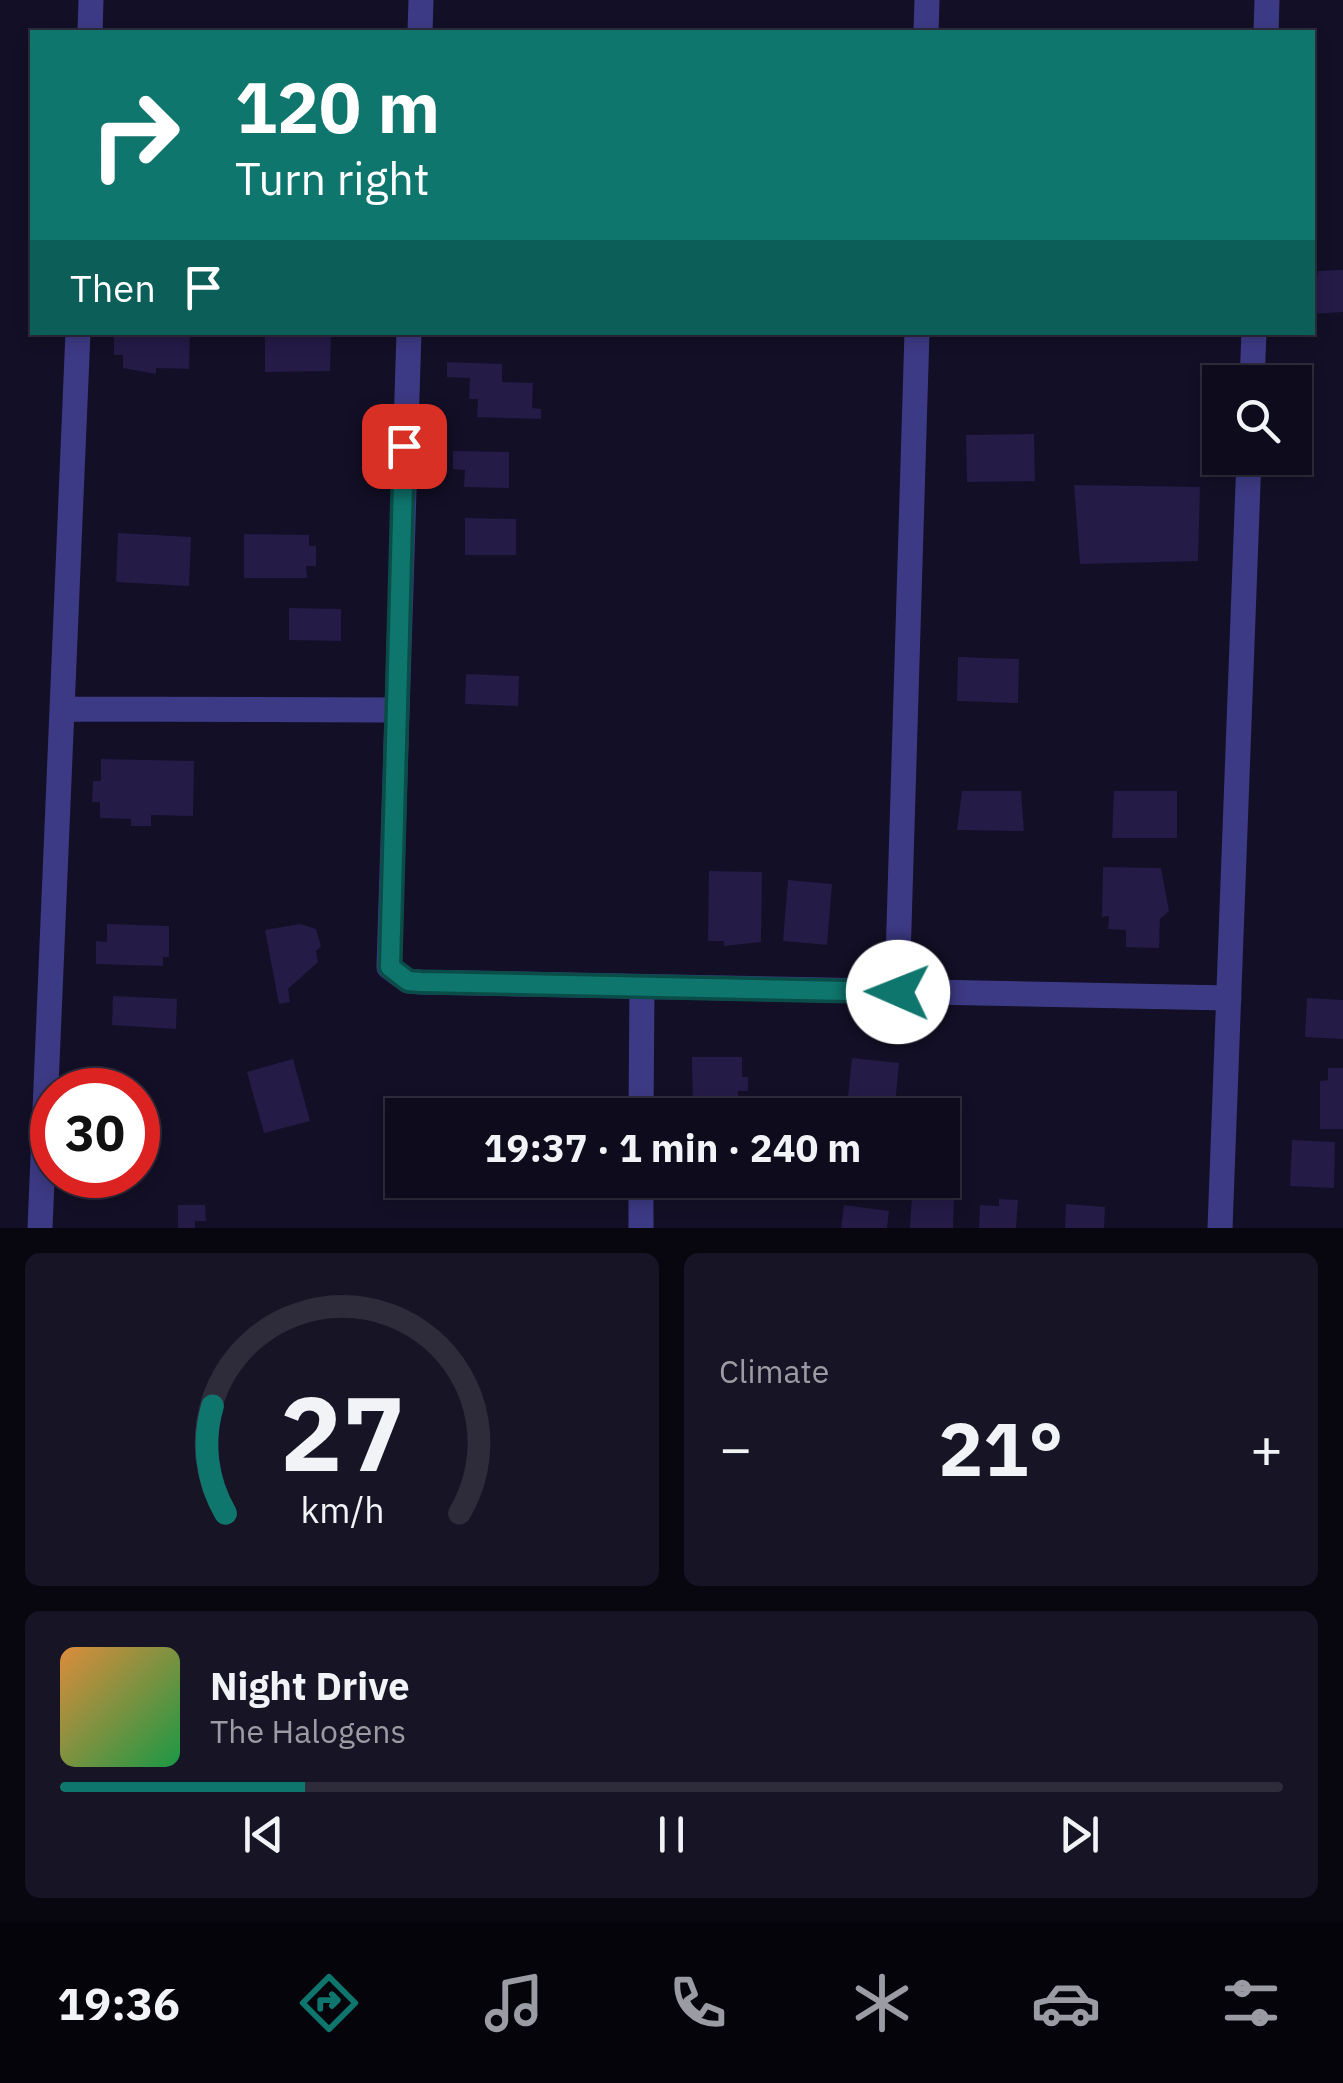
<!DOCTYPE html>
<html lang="en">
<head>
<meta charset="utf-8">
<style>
  :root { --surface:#0e0b1c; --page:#171425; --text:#f1f3f6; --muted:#9b9ba3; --line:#2e2b3b; --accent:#0f766e }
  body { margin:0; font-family:"IBM Plex Sans",sans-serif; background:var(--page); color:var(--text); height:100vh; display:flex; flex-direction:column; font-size:38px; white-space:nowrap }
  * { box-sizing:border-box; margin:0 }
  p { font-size:32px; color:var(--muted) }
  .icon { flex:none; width:55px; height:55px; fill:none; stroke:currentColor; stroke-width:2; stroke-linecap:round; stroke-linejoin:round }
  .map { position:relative; height:1228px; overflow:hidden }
  .side { display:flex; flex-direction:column; gap:25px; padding:25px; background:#08060f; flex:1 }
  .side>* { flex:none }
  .banner { position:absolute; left:30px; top:30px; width:1285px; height:305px; border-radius:0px; box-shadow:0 5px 15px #0003,0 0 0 2px var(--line); background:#0f766e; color:#fff; overflow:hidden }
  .fabs { position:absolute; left:1202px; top:365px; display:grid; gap:20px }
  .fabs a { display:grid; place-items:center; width:110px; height:110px; border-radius:0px; background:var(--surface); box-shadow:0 5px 15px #0003,0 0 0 2px var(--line); font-size:50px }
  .speed { position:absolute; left:30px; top:1068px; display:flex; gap:20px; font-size:50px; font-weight:700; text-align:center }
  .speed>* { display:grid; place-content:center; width:130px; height:130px; border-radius:50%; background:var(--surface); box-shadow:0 5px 15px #0003,0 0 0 2px var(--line); line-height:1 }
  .speed .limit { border:15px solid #d22; background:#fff; color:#111 }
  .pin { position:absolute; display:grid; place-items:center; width:85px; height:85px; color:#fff; margin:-42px; border-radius:20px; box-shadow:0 5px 15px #0006 }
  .me { position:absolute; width:110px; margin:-55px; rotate:271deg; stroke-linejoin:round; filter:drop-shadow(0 0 8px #0008) }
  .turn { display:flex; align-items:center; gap:35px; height:210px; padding:0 40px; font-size:45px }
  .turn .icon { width:130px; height:130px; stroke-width:2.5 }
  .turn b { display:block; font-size:70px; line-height:85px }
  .then { display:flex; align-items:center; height:95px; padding:0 40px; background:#0003; gap:20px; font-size:38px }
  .big { font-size:75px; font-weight:700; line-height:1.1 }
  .side .widget { flex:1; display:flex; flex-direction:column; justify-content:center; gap:15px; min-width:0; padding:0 35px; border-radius:15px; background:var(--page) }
  .side .dial { align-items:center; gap:0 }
  .dial svg { height:260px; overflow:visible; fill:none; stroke:var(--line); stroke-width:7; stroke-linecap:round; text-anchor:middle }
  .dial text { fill:var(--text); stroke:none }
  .song { display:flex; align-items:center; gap:30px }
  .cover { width:120px; height:120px; border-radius:15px; background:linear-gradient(135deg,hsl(30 70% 55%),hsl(140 70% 35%)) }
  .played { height:10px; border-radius:5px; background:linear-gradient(90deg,var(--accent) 20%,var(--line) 20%) }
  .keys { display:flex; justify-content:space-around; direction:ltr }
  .heat { display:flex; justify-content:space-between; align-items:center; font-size:55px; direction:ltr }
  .side .tiles { flex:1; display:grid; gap:25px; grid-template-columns:1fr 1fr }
  .widget:last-child { grid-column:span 2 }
  .trip { position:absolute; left:385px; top:1098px; width:575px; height:100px; border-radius:0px; background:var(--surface); box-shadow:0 5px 15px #0003,0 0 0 2px var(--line); font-weight:700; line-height:100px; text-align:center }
  .tab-bar { display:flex; height:160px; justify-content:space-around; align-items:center; background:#06040b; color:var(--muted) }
  .tab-bar .icon { width:70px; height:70px }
  .tab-bar .selected { color:var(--accent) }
  .tab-bar b { font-size:45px; color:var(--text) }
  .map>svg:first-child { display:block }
</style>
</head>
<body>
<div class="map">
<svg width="1343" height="1228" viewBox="0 0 1343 1228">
  <rect width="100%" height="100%" fill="#130f26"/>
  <path fill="#241b47" d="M1343,270V312L1312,314L1318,271Z
    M121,332H190L189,369L156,368V374L123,368V355H114V336Z
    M265,333H331L330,371L265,372Z
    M447,362L502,364V382L533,383L532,408L541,409V419L477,417L478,399H469L470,378L447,377Z
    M1034,434L1035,481L967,482L966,435Z
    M453,451L509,452V488L464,487L465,470L453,469Z
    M1074,485L1200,487L1198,561L1080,564Z
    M465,518L516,519V555H465Z
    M118,533L191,537L189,586L116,582Z
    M244,534L309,535V546H316V566H306L307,578H244Z
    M289,608L341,609V641L289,640Z
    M958,657L1019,659L1018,703L957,701Z
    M466,674L519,676L518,706L465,704Z
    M101,759L194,761L193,816L151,815V826H131V819L100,818V802H92L93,781H101Z
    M962,791H1021L1024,831L957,830Z
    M1114,791H1177V838H1112Z
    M1103,867L1161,868L1169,911L1160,919L1159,948L1126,947V930L1108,929L1109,916L1102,917Z
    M709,871L762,872L761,942L724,946V941H708Z
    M788,880L832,884L827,945L783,941Z
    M107,924L169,926V957H163V966L96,964V941L107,942Z
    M300,924L316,929L321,947L316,951L318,962L288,989L290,1002L279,1004L265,930Z
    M113,996L177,999L176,1029L112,1025Z
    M1307,998L1343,1000V1039L1305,1037Z
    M692,1057H742V1077H748V1091H738V1115H693Z
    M852,1058L899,1063L894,1115H846Z
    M293,1059L310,1121L264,1133L247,1072Z
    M1328,1068H1343V1129H1320V1081L1328,1080Z
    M1292,1140L1335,1142L1334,1188L1290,1186Z
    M912,1196L954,1198L953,1228H910Z
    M999,1199L1018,1200L1016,1228H979L980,1205L999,1206Z
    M1066,1204L1105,1207L1104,1228H1065Z
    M178,1205H205L206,1221H195V1228H178Z
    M844,1205L889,1211L887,1228H841Z"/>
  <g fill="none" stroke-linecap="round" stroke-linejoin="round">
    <path stroke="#3d3a85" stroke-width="25" d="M90,32L91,0
      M420,32L421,0
      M926,32L927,0
      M1266,32L1267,0
      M409,332L389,967L408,981L421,982L1229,998
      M1252,382L1254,332
      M62,709L395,710
      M897,992L917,332
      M641,1115L642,987
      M40,1228L78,332
      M641,1228V1180
      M1220,1228L1249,458"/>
  </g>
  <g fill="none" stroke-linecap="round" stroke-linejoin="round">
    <g stroke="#0a4d48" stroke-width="25">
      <path id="route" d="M404,446L390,967L408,981L421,982L898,992"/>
    </g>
    <use href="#route" stroke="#0f766e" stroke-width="18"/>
  </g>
</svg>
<div class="fabs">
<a><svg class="icon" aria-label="search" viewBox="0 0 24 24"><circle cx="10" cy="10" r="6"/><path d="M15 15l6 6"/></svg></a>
</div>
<div class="speed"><div class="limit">30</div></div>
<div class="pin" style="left:404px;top:446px;background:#d93025"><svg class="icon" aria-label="arrive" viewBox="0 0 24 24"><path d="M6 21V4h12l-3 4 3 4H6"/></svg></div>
<svg class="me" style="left:898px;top:992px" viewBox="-20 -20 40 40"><circle r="19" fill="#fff"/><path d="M0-13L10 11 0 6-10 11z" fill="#0f766e"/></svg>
<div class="trip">19:37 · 1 min · 240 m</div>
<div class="banner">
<div class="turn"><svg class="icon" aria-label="right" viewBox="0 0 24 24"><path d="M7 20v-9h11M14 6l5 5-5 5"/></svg><div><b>120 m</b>Turn right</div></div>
<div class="then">Then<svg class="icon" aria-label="arrive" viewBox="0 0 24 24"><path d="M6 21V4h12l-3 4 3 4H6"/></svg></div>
</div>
</div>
<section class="side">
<div class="tiles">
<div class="widget dial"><svg viewBox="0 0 100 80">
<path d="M14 69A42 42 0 1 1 86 69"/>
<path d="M14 69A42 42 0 0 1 10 36" stroke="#0f766e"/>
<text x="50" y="56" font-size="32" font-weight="700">27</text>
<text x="50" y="72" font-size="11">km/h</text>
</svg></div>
<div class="widget"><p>Climate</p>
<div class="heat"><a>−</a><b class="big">21°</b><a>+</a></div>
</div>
<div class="widget">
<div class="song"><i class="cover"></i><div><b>Night Drive</b><p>The Halogens</p></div></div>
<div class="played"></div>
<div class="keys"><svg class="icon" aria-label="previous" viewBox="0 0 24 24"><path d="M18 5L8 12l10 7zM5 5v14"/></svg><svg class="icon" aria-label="pause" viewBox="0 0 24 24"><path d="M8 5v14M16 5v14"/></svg><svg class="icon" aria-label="next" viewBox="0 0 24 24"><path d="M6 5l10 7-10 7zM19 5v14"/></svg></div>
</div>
</div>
</section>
<nav class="tab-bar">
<b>19:36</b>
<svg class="icon selected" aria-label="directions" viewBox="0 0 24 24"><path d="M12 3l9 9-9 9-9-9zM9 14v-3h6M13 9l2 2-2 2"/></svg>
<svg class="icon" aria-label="music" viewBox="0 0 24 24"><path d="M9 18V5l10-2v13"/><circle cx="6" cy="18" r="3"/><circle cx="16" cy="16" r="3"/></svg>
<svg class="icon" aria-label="phone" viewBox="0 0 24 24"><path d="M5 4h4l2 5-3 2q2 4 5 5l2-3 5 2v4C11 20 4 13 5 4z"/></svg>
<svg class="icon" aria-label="climate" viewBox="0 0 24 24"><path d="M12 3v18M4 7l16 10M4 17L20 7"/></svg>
<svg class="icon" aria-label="car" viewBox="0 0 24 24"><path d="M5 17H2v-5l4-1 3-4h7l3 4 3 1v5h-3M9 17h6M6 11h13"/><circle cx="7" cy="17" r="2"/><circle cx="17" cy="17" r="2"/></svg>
<svg class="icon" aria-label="filters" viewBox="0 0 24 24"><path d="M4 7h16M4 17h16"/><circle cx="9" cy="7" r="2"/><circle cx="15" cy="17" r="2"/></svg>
</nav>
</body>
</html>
